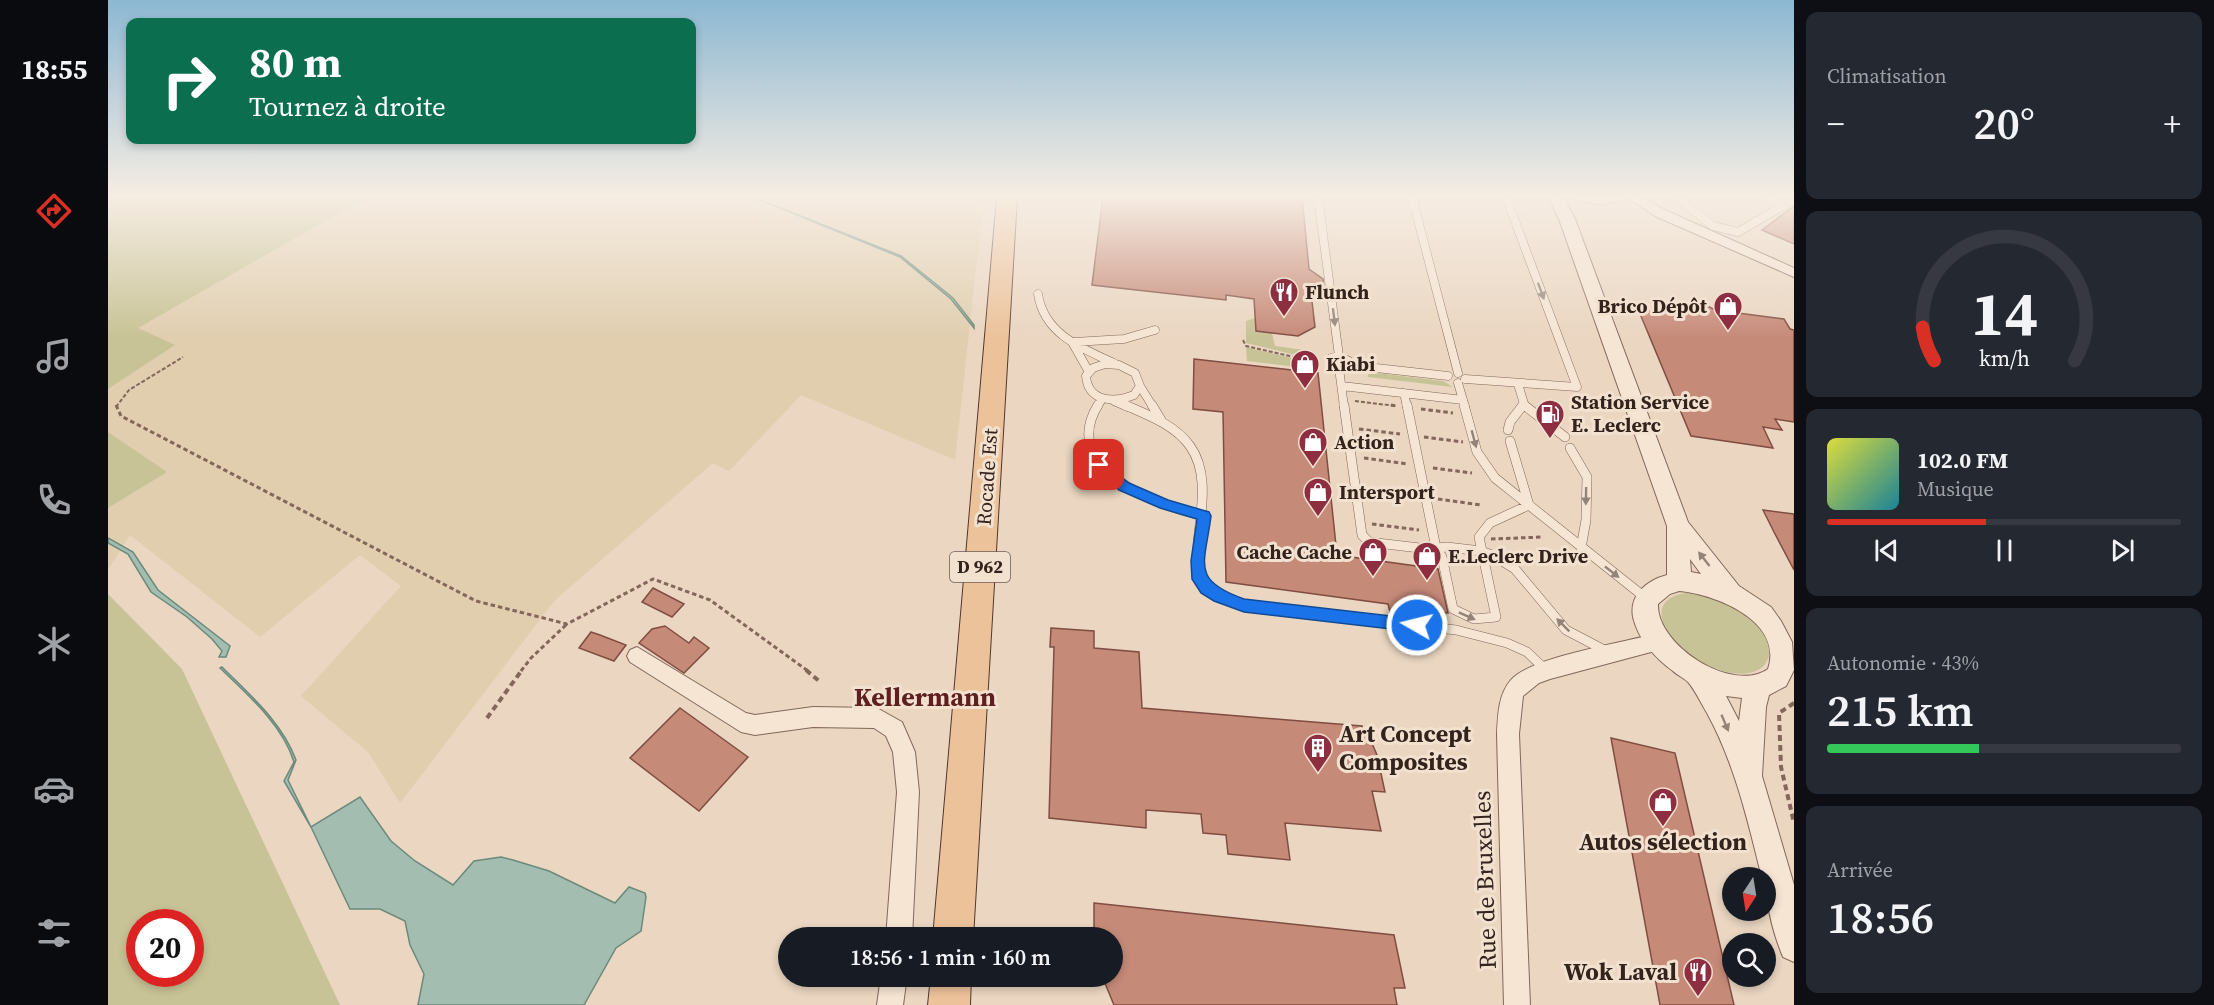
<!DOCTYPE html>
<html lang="fr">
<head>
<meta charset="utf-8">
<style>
  :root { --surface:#171b24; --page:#242831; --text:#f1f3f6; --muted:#9ea1a6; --line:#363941; --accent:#d93025 }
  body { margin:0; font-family:"Source Serif 4",serif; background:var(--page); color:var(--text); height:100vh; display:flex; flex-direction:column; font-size:22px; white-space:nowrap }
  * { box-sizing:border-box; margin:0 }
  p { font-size:20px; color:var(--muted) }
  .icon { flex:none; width:33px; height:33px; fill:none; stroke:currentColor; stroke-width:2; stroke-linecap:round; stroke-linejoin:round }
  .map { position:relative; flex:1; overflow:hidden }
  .side { display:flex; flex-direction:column; gap:12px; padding:12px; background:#0d0f14; width:420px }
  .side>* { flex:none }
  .guide { position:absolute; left:18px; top:18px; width:570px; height:126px; border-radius:12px; box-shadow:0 3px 9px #0003; background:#0b6e4f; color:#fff; overflow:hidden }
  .needle { width:39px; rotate:192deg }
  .fabs { position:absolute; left:1614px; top:867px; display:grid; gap:12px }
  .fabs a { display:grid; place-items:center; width:54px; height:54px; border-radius:50%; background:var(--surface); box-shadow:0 3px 9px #0003; font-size:30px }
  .speed { position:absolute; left:18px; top:909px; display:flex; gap:12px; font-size:30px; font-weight:700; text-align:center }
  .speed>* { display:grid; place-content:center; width:78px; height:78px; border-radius:50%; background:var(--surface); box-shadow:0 3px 9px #0003; line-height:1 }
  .speed .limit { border:9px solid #d22; background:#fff; color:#111 }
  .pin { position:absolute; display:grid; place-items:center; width:51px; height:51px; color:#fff; margin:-26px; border-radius:12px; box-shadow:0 3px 9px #0006 }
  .me { position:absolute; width:66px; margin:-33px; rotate:278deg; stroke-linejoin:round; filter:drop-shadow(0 0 4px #0008) }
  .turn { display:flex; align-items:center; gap:21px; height:126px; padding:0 24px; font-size:27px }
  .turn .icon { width:78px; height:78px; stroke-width:2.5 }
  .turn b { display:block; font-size:42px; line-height:51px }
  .big { font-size:45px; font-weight:600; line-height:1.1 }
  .side .card { flex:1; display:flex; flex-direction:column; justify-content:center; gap:9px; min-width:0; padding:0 21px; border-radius:12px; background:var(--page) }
  .side .dial { align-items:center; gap:0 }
  .dial svg { height:156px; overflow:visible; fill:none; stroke:var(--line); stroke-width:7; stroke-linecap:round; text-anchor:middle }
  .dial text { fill:var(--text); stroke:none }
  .song { display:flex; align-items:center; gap:18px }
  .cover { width:72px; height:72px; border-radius:9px; background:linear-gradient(135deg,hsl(60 70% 55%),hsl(190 70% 35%)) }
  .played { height:6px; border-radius:3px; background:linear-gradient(90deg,var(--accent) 45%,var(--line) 45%) }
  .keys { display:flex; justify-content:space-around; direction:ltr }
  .heat { display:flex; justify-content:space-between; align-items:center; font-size:33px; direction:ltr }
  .charge { height:9px; border-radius:4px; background:linear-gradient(90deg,#34c759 43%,var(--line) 0) }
  .trip { position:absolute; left:670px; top:927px; width:345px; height:60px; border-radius:30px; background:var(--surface); box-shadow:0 3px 9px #0003; font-weight:600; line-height:60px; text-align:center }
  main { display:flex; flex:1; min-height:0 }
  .menu { display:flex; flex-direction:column; width:108px; justify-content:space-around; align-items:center; background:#090b0e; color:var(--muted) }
  .menu .icon { width:42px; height:42px }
  .menu .current { color:var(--accent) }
  .menu b { font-size:27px; color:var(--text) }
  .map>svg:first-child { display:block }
</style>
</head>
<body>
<main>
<nav class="menu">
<b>18:55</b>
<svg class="icon current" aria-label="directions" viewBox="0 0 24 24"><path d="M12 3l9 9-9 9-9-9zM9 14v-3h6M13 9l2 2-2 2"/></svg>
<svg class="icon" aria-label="music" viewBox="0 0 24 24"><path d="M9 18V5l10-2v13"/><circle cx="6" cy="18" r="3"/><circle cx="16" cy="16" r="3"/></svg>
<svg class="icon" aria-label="phone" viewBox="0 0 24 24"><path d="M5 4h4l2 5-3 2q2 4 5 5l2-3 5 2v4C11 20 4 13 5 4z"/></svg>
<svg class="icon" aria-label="climate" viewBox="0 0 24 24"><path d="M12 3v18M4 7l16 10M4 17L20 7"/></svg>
<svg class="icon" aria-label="car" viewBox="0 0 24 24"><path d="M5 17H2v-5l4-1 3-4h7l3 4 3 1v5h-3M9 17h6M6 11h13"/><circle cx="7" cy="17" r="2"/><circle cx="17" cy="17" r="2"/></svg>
<svg class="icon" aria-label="filters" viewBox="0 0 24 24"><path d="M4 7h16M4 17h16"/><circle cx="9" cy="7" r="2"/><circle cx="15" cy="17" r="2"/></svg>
</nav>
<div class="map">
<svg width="1686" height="1005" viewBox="0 0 1686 1005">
  <rect width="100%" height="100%" fill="#ead6c1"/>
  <path fill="#e0ceaf" d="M0,197H876L847,460L693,395L621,471L605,463L446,601L292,803L260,752L193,696L293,586L252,555L152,637L22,535L0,570Z"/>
  <path fill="#c8c396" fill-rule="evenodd" d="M0,197H259L30,328L67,345L0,389Z
    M1147,318L1148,331L1164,333L1167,346L1204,351V359L1138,343V321Z
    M1138,347L1205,363L1206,369L1139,361Z
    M1260,372L1335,381L1345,387L1260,377Z
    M0,432L59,472L0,508Z
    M1587,592C1614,597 1667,622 1661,656C1659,662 1656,667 1650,670C1620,685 1560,651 1554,619C1550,597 1571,593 1587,592Z
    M0,594L74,669L232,1005H0ZM32,922H82V974H32Z"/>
  <path fill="#a3bdb0" stroke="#6b8a7c" stroke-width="1.5" d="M645,197L793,256L845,298L866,325V328L843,299L792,257Z
    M0,538L25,552L50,590L122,646L118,657H111L114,651L104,639L79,617L43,592L20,554L0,543Z
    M114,667C142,695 174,722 188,760L180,780L203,827L252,797L283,841L307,861L345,885L366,861L393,857L405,860L441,871L507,903L521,887L537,893L538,897L533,931L508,948L476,1005H310L316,974L302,945L297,921L272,909H242L203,827L176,781L186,762C175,725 139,694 112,668Z"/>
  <path fill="#c68a79" stroke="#804d41" stroke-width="1.5" d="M995,197H1194L1201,269L1215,279L1216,287L1203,293L1207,327L1190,336L1148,331L1146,299L1118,295V300L984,285Z
    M1686,206V244L1654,230Z
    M1579,303L1596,304L1607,310L1676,319L1682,329L1686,330V422L1667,419L1674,430L1655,427L1665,448L1583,436L1530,309L1556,313L1552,305L1575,307Z
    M1086,359L1210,373L1229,555L1330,569L1340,613L1292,606V617L1283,616L1280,604L1118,582L1115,412L1085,409Z
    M1655,510L1686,514V570L1667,534Z
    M545,588L576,604L564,617L534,602Z
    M557,626L581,643L586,637L601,648L576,673L531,643L544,629Z
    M943,628L986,631V648L1031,652L1034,708L1254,726L1256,735L1263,741L1269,755L1277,792L1264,791L1273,831L1177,823L1182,860L1120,854L1118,835L1095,833L1093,814L1038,810V828L941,818L946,647H942Z
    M483,632L492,635L518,645L506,661L471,648Z
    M572,708L640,757L591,811L522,758Z
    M1503,738L1567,753L1626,1005H1552Z
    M986,903L1286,935L1297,988H1286L1289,1005H1006L994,976H1005V938H986Z"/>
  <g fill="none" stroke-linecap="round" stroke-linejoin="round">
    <g stroke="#82675a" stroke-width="9">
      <path id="service-far1" d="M1210,197L1231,356
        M1304,197L1350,373
        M1568,197L1605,226L1630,232L1675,206L1656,197
        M930,294C936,334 973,348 1006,363
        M964,342L981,372
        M966,342L1016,339L1047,330
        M1231,356L1241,361L1240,367L1231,368L1223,364V358Z
        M997,364L1011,365L1027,373L1032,386L1026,395C1006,403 980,402 978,376L985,368Z
        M1241,365L1340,376
        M1231,368L1236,407
        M1357,379L1469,387L1398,197
        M1350,383L1357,407
        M1410,384L1417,407
        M1032,386L1045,407
        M1234,386L1355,400
        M1296,393L1299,407
        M1006,401L1020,407
        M989,407L994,399
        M1414,407L1415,405"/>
    </g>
    <g stroke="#82675a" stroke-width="10">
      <path id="service" d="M990,405C950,470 1050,506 1096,516
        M1017,405C1040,415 1067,425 1082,446C1113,489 1073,559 1098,588C1107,598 1124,601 1136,605L1348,630L1399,643L1419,652L1439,671
        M1044,405L1053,420
        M1236,405L1254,535L1261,542L1320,549L1339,547L1373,551L1386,556L1407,569L1458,630L1500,652
        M1299,405L1328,548L1334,557L1345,609L1366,619L1388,617L1371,537L1382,523L1421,505L1402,441
        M1356,405L1369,452L1387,478L1539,599
        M1416,405L1457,437
        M1400,430L1402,422L1415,405
        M1462,448L1479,477L1478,520L1473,548"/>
    </g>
    <g stroke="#82675a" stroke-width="2">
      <path id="minor" d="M1518,197H1533L1557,210L1686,268V277L1547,216Z
        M1551,633L1558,636L1561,642L1558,648L1442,679L1431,683L1415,696L1411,734L1422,1005H1396L1389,734C1390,716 1390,696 1402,681C1420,657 1519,642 1551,633Z
        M529,647L638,713L647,715L705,707L769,708L794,722L807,752L811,792L804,938H778L789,792L785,752L778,736L766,728L705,727L647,735L633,732L522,662L519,656L522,650Z
        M773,976H799L795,1005H769Z"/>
    </g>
    <g stroke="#82675a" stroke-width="2">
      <path id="tertiary" d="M1440,197H1456L1467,219L1580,522L1631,586L1663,607L1673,621L1684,642L1686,670L1678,686L1661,695L1658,707L1654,776L1686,885V962L1675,957C1665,933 1658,904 1658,878H1654C1640,822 1627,764 1599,713C1593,703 1587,690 1580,682C1576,678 1569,675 1565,671C1547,658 1530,639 1525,617C1521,594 1540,580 1559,575V526L1451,219ZM1582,559L1593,574L1583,572ZM1571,591C1607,594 1676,621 1660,669C1624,694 1548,645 1550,604L1562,594ZM1618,696L1634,698L1631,721Z
        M1464,197H1519L1517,200L1494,205L1466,200Z"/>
    </g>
    <g stroke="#50372e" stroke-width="2">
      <path id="primary" d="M889,197H909L865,938H825Z
        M823,976H863L862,1005H820Z"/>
    </g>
    <path stroke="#82675a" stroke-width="2" stroke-dasharray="4 2" stroke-linecap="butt" d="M1135,340L1138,346L1208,362
      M1247,401L1288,406
      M8,407L21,390L75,357"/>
    <path stroke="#82675a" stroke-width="3" stroke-dasharray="4.5 3" stroke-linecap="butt" d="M8,405L13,416L368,601L459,624L545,579L602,600L700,671
      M1283,405L1288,406
      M1313,409L1345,413
      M1251,429L1292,434
      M1316,437L1355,442
      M1256,458L1300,464
      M1325,468L1364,473
      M1258,490L1305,496
      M1330,499L1373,505
      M1264,524L1311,530
      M1383,539L1435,537
      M413,671L423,658L459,624"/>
    <path stroke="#82675a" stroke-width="4" stroke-dasharray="6 4" stroke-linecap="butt" d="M698,670L711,681
      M1686,703L1671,713L1673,767L1686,823
      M379,718L414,670"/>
    <use href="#service-far1" stroke="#f6e5d3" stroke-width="8"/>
    <use href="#service" stroke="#f6e5d3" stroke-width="9"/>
    <use href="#minor" fill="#f6e5d3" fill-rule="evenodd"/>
    <use href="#tertiary" fill="#f6e5d3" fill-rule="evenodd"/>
    <use href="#primary" fill="#ecc29a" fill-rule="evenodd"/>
  </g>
  <defs><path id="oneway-solid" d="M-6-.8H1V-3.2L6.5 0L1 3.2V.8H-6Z" transform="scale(1.5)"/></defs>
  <g fill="#948478">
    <use href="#oneway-solid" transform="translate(1433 291) rotate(70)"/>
    <use href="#oneway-solid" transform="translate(1226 317) rotate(83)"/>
    <use href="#oneway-solid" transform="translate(1366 439) rotate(75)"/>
    <use href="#oneway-solid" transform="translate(1478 496) rotate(91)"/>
    <use href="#oneway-solid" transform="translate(1596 559) rotate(-128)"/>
    <use href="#oneway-solid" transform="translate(1504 572) rotate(38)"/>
    <use href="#oneway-solid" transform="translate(1359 616) rotate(24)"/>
    <use href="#oneway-solid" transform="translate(1455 625) rotate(-135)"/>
    <use href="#oneway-solid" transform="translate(1617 723) rotate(67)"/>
  </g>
  <linearGradient id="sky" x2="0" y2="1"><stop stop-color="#8cb8d2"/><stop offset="0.58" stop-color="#f6ede3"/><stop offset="1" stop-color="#f6ede3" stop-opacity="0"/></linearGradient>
  <rect width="1686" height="338" fill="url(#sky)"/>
  <path fill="#1a73e8" stroke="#114b97" stroke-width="1.5" d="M991,460L1021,483L1060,500L1101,512L1103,516C1097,564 1082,580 1136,599L1309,619L1314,620L1317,625L1314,630L1309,632L1136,612L1106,601L1093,593L1084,579L1083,561L1089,519L1052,508L1011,490L986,468L984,465L986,461Z"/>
  <defs>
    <g id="restaurant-pin" transform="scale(1.5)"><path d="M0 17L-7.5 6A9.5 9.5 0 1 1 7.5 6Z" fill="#8d2e41" stroke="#f3e1d0"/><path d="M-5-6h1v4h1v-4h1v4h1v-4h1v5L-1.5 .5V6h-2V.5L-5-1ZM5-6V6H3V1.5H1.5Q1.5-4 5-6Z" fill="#fff"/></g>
    <g id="shop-pin" transform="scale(1.5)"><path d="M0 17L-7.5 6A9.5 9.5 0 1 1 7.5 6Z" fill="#8d2e41" stroke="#f3e1d0"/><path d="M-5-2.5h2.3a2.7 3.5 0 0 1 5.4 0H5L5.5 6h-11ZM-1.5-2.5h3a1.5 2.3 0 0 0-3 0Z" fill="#fff"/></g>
    <g id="fuel-pin" transform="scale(1.5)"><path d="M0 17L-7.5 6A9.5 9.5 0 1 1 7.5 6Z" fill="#8d2e41" stroke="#f3e1d0"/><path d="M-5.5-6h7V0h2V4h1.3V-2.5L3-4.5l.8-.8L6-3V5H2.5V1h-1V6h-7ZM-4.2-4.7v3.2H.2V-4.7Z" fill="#fff"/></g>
    <g id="building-pin" transform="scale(1.5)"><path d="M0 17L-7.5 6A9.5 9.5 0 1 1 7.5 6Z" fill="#8d2e41" stroke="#f3e1d0"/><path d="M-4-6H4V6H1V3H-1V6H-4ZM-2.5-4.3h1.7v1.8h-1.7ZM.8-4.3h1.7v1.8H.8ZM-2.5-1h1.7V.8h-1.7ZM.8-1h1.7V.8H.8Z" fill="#fff"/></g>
  </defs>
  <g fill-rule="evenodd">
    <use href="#restaurant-pin" x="1176" y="292"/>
    <use href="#shop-pin" x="1620" y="306"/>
    <use href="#shop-pin" x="1197" y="364"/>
    <use href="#fuel-pin" x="1442" y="414"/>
    <use href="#shop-pin" x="1205" y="442"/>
    <use href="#shop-pin" x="1210" y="492"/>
    <use href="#shop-pin" x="1265" y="552"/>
    <use href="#shop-pin" x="1319" y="556"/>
    <use href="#building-pin" x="1210" y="748"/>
    <use href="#shop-pin" x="1555" y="802"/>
    <use href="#restaurant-pin" x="1590" y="972"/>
  </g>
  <g text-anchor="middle" stroke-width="6" stroke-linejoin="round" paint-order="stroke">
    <rect fill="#f3e1d0" stroke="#6d5c53" stroke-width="1.5" x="842" y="552" width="60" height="30" rx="4.5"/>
    <g font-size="18" font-weight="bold" fill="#33231d">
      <text x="872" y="573">D 962</text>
    </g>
    <g font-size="20" font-weight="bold" fill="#33231d" stroke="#f3e1d0" text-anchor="start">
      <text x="1197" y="299">Flunch</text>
      <text x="1599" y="313" text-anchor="end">Brico Dépôt</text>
      <text x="1218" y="371">Kiabi</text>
      <text x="1463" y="409">Station Service<tspan x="1463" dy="23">E. Leclerc</tspan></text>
      <text x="1226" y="449">Action</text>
      <text x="1231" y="499">Intersport</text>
      <text x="1244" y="559" text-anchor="end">Cache Cache</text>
      <text x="1340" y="563">E.Leclerc Drive</text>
    </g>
    <g font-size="20" fill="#33231d" stroke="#f3e1d0">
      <text transform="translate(879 477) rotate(-86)" y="7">Rocade Est</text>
    </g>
    <g font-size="24" font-weight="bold" fill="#33231d" stroke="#f3e1d0" text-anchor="start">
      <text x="1231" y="742">Art Concept<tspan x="1231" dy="28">Composites</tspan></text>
      <text x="1555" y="850" text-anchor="middle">Autos sélection</text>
      <text x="1569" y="980" text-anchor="end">Wok Laval</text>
    </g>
    <g font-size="24" fill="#33231d" stroke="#f3e1d0">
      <text transform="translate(1377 880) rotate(-92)" y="8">Rue de Bruxelles</text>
    </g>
    <g font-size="26" font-weight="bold" fill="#5d201f" stroke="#f3e1d0">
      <text x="817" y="706">Kellermann</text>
    </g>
  </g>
</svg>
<div class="fabs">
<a><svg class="needle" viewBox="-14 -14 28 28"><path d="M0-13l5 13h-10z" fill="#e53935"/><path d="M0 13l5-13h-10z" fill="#9ea1a6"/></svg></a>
<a><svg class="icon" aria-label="search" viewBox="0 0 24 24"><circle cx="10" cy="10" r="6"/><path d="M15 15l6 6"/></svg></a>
</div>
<div class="speed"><div class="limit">20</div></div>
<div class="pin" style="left:991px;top:465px;background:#d93025"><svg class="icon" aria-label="arrive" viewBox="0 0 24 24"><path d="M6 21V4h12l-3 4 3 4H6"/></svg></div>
<svg class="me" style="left:1309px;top:625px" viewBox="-20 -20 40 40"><circle r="17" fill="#1a73e8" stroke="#fff" stroke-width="3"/><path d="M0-11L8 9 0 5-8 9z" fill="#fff"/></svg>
<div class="trip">18:56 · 1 min · 160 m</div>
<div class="guide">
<div class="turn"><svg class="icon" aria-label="right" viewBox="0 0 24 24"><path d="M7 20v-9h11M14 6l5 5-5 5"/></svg><div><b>80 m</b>Tournez à droite</div></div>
</div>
</div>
<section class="side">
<div class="card"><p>Climatisation</p>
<div class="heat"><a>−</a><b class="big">20°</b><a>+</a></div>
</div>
<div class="card dial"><svg viewBox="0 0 100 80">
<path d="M14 69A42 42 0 1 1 86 69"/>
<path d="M14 69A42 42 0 0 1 8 52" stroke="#d93025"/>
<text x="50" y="56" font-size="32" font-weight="700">14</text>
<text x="50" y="72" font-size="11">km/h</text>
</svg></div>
<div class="card">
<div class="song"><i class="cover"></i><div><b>102.0 FM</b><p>Musique</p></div></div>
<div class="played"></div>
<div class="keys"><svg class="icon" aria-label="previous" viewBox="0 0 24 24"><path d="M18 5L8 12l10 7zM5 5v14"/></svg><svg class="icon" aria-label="pause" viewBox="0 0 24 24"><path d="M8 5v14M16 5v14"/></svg><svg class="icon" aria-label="next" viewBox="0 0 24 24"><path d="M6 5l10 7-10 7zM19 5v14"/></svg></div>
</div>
<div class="card"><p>Autonomie · 43%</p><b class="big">215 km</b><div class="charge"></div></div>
<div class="card"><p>Arrivée</p><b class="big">18:56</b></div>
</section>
</main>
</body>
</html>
